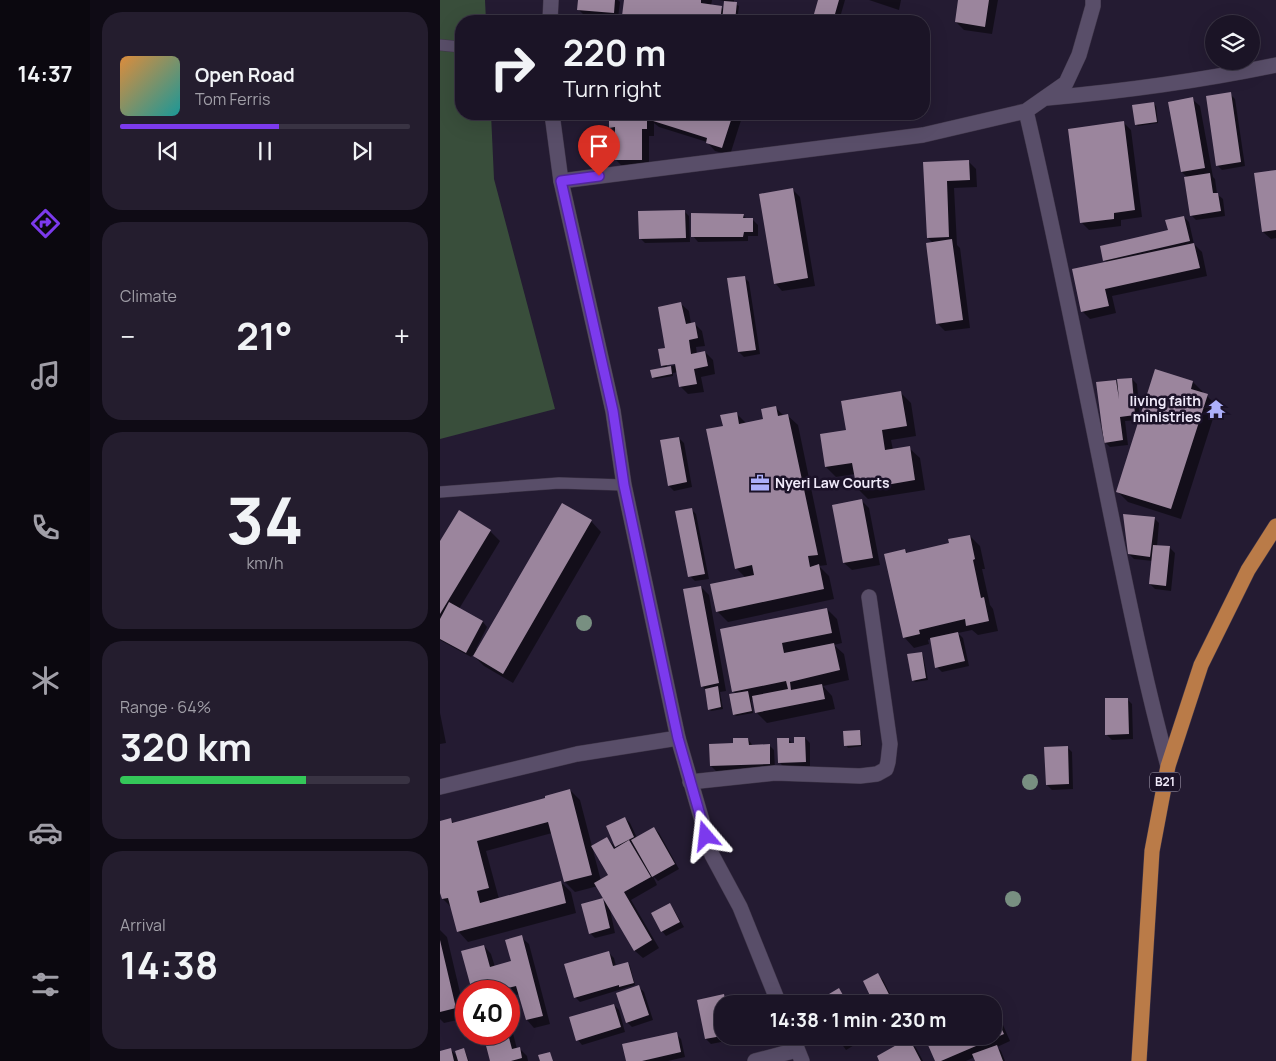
<!DOCTYPE html>
<html lang="en">
<head>
<meta charset="utf-8">
<style>
  :root { --surface:#1b1426; --page:#241d2e; --text:#f1f3f6; --muted:#a09ea7; --line:#393343; --accent:#7c3aed }
  body { margin:0; font-family:Manrope,sans-serif; background:var(--page); color:var(--text); height:100vh; display:flex; flex-direction:column; font-size:19px; white-space:nowrap }
  * { box-sizing:border-box; margin:0 }
  p { font-size:16px; color:var(--muted) }
  .icon { flex:none; width:28px; height:28px; fill:none; stroke:currentColor; stroke-width:2; stroke-linecap:round; stroke-linejoin:round }
  .map { position:relative; flex:1; overflow:hidden }
  .sheet { display:flex; flex-direction:column; gap:12px; padding:12px; background:#0f0b15; width:350px }
  .sheet>* { flex:none }
  .top-card { position:absolute; left:15px; top:15px; width:475px; height:105px; border-radius:20px; box-shadow:0 5px 20px #0002,0 0 0 1px var(--line); background:#1b1426; color:var(--text); overflow:hidden }
  .tools { position:absolute; left:765px; top:15px; display:grid; gap:10px }
  .tools a { display:grid; place-items:center; width:55px; height:55px; border-radius:50%; background:var(--surface); box-shadow:0 5px 20px #0002,0 0 0 1px var(--line); font-size:25px }
  .speed { position:absolute; left:15px; top:980px; display:flex; gap:10px; font-size:25px; font-weight:700; text-align:center }
  .speed>* { display:grid; place-content:center; width:65px; height:65px; border-radius:50%; background:var(--surface); box-shadow:0 5px 20px #0002,0 0 0 1px var(--line); line-height:1 }
  .speed .limit { border:8px solid #d22; background:#fff; color:#111 }
  .pin { position:absolute; display:grid; place-items:center; width:42px; height:42px; color:#fff; margin:-51px -21px; border-radius:50% 50% 50% 0; rotate:-45deg; box-shadow:0 0 5px #0007 }
  .pin .icon { rotate:45deg }
  .me { position:absolute; width:55px; margin:-28px; rotate:343deg; stroke-linejoin:round; filter:drop-shadow(0 0 4px #0008) }
  .turn { display:flex; align-items:center; gap:18px; height:105px; padding:0 25px; font-size:22px }
  .turn .icon { width:65px; height:65px; stroke-width:2.5 }
  .turn b { display:block; font-size:35px; line-height:42px }
  .big { font-size:38px; font-weight:700; line-height:1.1 }
  .sheet .tile { flex:1; display:flex; flex-direction:column; justify-content:center; gap:8px; min-width:0; padding:0 18px; border-radius:20px; background:var(--page) }
  .sheet .dial { align-items:center; gap:0 }
  .dial b { font-size:65px; line-height:1 }
  .song { display:flex; align-items:center; gap:15px }
  .cover { width:60px; height:60px; border-radius:8px; background:linear-gradient(135deg,hsl(30 70% 55%),hsl(180 70% 35%)) }
  .played { height:5px; border-radius:2px; background:linear-gradient(90deg,var(--accent) 55%,var(--line) 55%) }
  .keys { display:flex; justify-content:space-around; direction:ltr }
  .heat { display:flex; justify-content:space-between; align-items:center; font-size:28px; direction:ltr }
  .charge { height:8px; border-radius:4px; background:linear-gradient(90deg,#34c759 64%,var(--line) 0) }
  .trip { position:absolute; left:274px; top:995px; width:288px; height:50px; border-radius:20px; background:var(--surface); box-shadow:0 5px 20px #0002,0 0 0 1px var(--line); font-weight:700; line-height:50px; text-align:center }
  main { display:flex; flex:1; min-height:0 }
  .menu { display:flex; flex-direction:column; width:90px; justify-content:space-around; align-items:center; background:#0b080f; color:var(--muted) }
  .menu .icon { width:35px; height:35px }
  .menu .current { color:var(--accent) }
  .menu b { font-size:22px; color:var(--text) }
  .map>svg:first-child { display:block }
</style>
</head>
<body>
<main>
<nav class="menu">
<b>14:37</b>
<svg class="icon current" aria-label="directions" viewBox="0 0 24 24"><path d="M12 3l9 9-9 9-9-9zM9 14v-3h6M13 9l2 2-2 2"/></svg>
<svg class="icon" aria-label="music" viewBox="0 0 24 24"><path d="M9 18V5l10-2v13"/><circle cx="6" cy="18" r="3"/><circle cx="16" cy="16" r="3"/></svg>
<svg class="icon" aria-label="phone" viewBox="0 0 24 24"><path d="M5 4h4l2 5-3 2q2 4 5 5l2-3 5 2v4C11 20 4 13 5 4z"/></svg>
<svg class="icon" aria-label="climate" viewBox="0 0 24 24"><path d="M12 3v18M4 7l16 10M4 17L20 7"/></svg>
<svg class="icon" aria-label="car" viewBox="0 0 24 24"><path d="M5 17H2v-5l4-1 3-4h7l3 4 3 1v5h-3M9 17h6M6 11h13"/><circle cx="7" cy="17" r="2"/><circle cx="17" cy="17" r="2"/></svg>
<svg class="icon" aria-label="filters" viewBox="0 0 24 24"><path d="M4 7h16M4 17h16"/><circle cx="9" cy="7" r="2"/><circle cx="15" cy="17" r="2"/></svg>
</nav>
<section class="sheet">
<div class="tile">
<div class="song"><i class="cover"></i><div><b>Open Road</b><p>Tom Ferris</p></div></div>
<div class="played"></div>
<div class="keys"><svg class="icon" aria-label="previous" viewBox="0 0 24 24"><path d="M18 5L8 12l10 7zM5 5v14"/></svg><svg class="icon" aria-label="pause" viewBox="0 0 24 24"><path d="M8 5v14M16 5v14"/></svg><svg class="icon" aria-label="next" viewBox="0 0 24 24"><path d="M6 5l10 7-10 7zM19 5v14"/></svg></div>
</div>
<div class="tile"><p>Climate</p>
<div class="heat"><a>−</a><b class="big">21°</b><a>+</a></div>
</div>
<div class="tile dial"><b>34</b><p>km/h</p></div>
<div class="tile"><p>Range · 64%</p><b class="big">320 km</b><div class="charge"></div></div>
<div class="tile"><p>Arrival</p><b class="big">14:38</b></div>
</section>
<div class="map">
<svg width="836" height="1061" viewBox="0 0 836 1061">
  <rect width="100%" height="100%" fill="#241b32"/>
  <path fill="#394e3b" d="M0,0H45L46,21H21V114H51L54,179L115,409L0,439Z"/>
  <path fill="#0007" fill-rule="evenodd" d="M139,0H178L180,2L178,18L143,14L138,9Z
    M186,0H272L271,6L281,7L284,10L285,1L279,0H294V3L299,6L297,21H189L184,16Z
    M379,0H405L399,21H373Z
    M429,0H461L459,10Z
    M519,0H558L552,34L524,30L516,22Z
    M790,94L795,99L805,166L782,170L777,165Z
    M752,99L760,106L773,177L775,179L777,194L783,199L785,216L756,220L751,215L748,178L742,172Z
    M714,104L716,106L718,123L698,126L696,124Z
    M170,114L213,115L303,114L290,155L275,151L267,142L219,127L214,123V136H209V167H183L176,160V132L171,127Z
    M396,114H411L410,117Z
    M684,123L691,130L702,217L681,220V226L649,230L641,222Z
    M528,161L536,169L537,187L514,188L517,245L520,248L530,328L505,331L498,324L493,243L488,238L484,163Z
    M836,172V238L831,239L823,232Z
    M352,189L360,197L375,286L342,291L335,283Z
    M244,211L249,216L250,242L205,243L200,238Z
    M303,215L308,220H313L318,225V236H308V241L258,242L253,236Z
    M744,217L749,222L754,244L762,252L767,276L672,296L676,313L650,319L642,311L667,263L665,260L729,231Z
    M304,277L309,282L320,354L304,357L299,352Z
    M241,304L249,311L251,324H255L262,331L265,346L256,347L257,354L265,352L273,360L275,374L261,377L264,392L248,394L241,387L238,372L233,373V376L215,379L213,377L225,368L222,366ZM241,362V364L227,367V364Z
    M692,379L697,384L700,420L685,421L688,445L670,447L665,442L676,381L679,384Z
    M753,382L763,392L762,394L767,396L777,406L741,519L688,502L678,492Z
    M461,393L471,403L476,436L451,440L453,450L469,448L480,458L485,490L428,499L418,489L415,474L396,477L386,467L408,431Z
    M335,407L344,416L347,415L358,425L387,565L379,566L389,576L394,599L288,622L278,612L272,585L306,578L296,568L284,427L296,413L307,424L324,420Z
    M239,438L244,443L252,487L234,491L229,486Z
    M422,501L429,508L440,565L412,570L404,563Z
    M251,509L256,514L269,579L255,581L250,576Z
    M714,518L719,523L717,546L730,548L735,553L731,591L715,589L710,584L713,561L694,559L689,554Z
    M151,521L161,532L73,683L44,666L33,655L31,657L0,640V543L50,531L60,541L19,609L43,622L47,627L36,649L38,650Z
    M530,536L540,546L545,569H542L550,605L553,609L558,631L538,635L532,630L518,633L523,638L529,666L502,672L497,667L491,639L488,640L489,644L474,648L464,637L465,550L468,554L510,544Z
    M261,587L269,595L286,691L280,692L283,709L271,711L269,709L266,690L262,686Z
    M387,609L397,619L402,643L394,645L404,654L409,680L383,686L392,696L395,709L327,723L317,713L314,699L311,700L313,713L296,716L294,714L296,694L293,691L282,630Z
    M481,653L483,655L488,680L475,682L473,680Z
    M687,699L692,704L693,739L672,740L667,735Z
    M0,713L6,743L0,744Z
    M419,731L421,734L422,746L408,748L406,745Z
    M365,738L370,743V767H344L339,762L348,739L353,744Z
    M308,739L313,746L329,745L334,750L335,769L276,771L271,766L294,744Z
    M627,747L632,752L633,789L612,790L607,785Z
    M130,790L140,800L161,881L169,875L167,839L178,849L167,827L185,818L190,823L197,838L214,828L219,833L239,869L218,881L213,876L217,885L191,900L219,948L203,958L195,951L169,905L175,933L155,938L150,933L163,900L167,904L158,886L135,892L125,882L112,833L46,851L59,899L121,882L131,892L136,913L28,942L18,931L12,908L3,899L0,888V822L10,820L14,823L107,799Z
    M229,905L234,910L244,927L226,936L222,931Z
    M0,930L7,937L26,1018L4,1023L0,1019Z
    M81,937L89,944L110,1024L94,1028L87,1020L80,994L69,997V991H33L23,952L44,946L51,954L55,967L72,962Z
    M169,953L174,958L176,966L188,963L190,966L195,985L140,1002L135,997Z
    M438,975L443,980L455,1004H436Z
    M199,987L204,992L213,1020L192,1027L187,1022Z
    M284,996L289,1004H282V1036H296V1039L271,1044L266,1039Z
    M548,1001L551,1004H542Z
    M174,1005L179,1010L185,1032L142,1045L138,1040Z
    M552,1005L556,1009L570,1041L557,1047L561,1051L565,1061H536L535,1057L526,1061H496L552,1036Z
    M69,1018L77,1049L79,1048L87,1056L88,1061H51L44,1034H69Z
    M236,1034L241,1039L245,1057L228,1061H187Z
    M396,1036H428V1037L406,1050Z
    M441,1036H467L448,1046Z
    M468,1040L476,1048L483,1061H441Z
    M24,1049L29,1061H0V1052L11,1050L18,1057Z"/>
  <path fill="#9b859d" d="M138,0H175L174,13L137,10Z
    M184,0H261V3L282,6L280,21H222L182,16Z
    M378,0H399L393,21H372Z
    M518,0H549L545,27L515,22Z
    M284,1L297,2L295,21H282Z
    M791,92L801,162L776,166L766,96Z
    M753,97L765,168L741,172L728,102Z
    M714,102L717,122L695,125L692,105Z
    M169,114H207V129H202V160H175V127L169,128Z
    M212,114H293L282,148L266,143L267,138L210,120Z
    M684,121L695,210L674,213V219L640,223L628,129Z
    M529,160L530,180L507,181L509,237L487,238L483,162Z
    M836,170V230L822,232L814,173Z
    M770,173L773,193H778L781,211L750,216L744,177Z
    M353,188L368,278L334,284L319,194Z
    M245,210L246,238L199,239L198,211Z
    M251,213L304,214L303,218H313V232H304L303,237H251Z
    M744,216L750,241L663,261L660,246L728,230L725,220Z
    M512,239L523,320L496,324L486,243Z
    M754,243L760,268L665,289L669,306L641,312L632,269Z
    M305,276L316,350L298,352L287,278Z
    M241,302L246,324L255,322L258,338L249,340L251,354L265,351L268,366L254,369L257,384L239,387L235,364L221,366L218,349L225,348L218,307Z
    M231,366L232,374L212,378L210,370Z
    M715,369L753,381L751,389L768,394L731,509L676,492Z
    M692,378L695,415L680,417L683,440L664,443L656,382L676,380L679,399L677,379Z
    M461,391L467,426L442,430L445,450L470,446L475,480L417,490L412,463L385,467L380,434L406,430L401,401Z
    M336,406L338,416L348,414L378,555L368,556L370,567L379,564L384,589L276,612L270,584L314,575L312,565L295,569L266,429L283,426L280,415L297,412L299,424L323,419L321,409Z
    M239,437L247,482L228,486L220,440Z
    M422,499L433,558L403,563L392,505Z
    M122,503L152,520L63,674L33,656Z
    M252,508L265,574L248,577L235,511Z
    M19,510L51,530L0,614V541Z
    M683,514L715,517L710,557L688,554Z
    M530,535L535,559L533,560L541,598L544,597L549,621L526,626L525,619L479,630L480,634L463,638L444,554L465,549L466,553L509,543L508,539Z
    M713,545L730,546L726,586L709,584Z
    M261,586L279,683L261,687L243,589Z
    M9,602L43,621L26,653L0,639V619Z
    M387,608L392,633L342,643L344,653L394,643L400,670L350,682L351,690L382,684L385,699L315,713L312,696L348,689L346,681L292,692L280,629Z
    M518,632L525,661L495,668L490,638Z
    M482,652L486,678L472,681L467,654Z
    M278,686L281,707L268,710L265,689Z
    M308,691L312,711L293,715L289,694Z
    M665,698H688L689,734L665,735Z
    M420,730L421,745L404,746L403,731Z
    M354,737H365L366,762L338,763L337,738H349V743H354Z
    M293,738H308L309,745L330,744V764L270,766L269,744L293,743Z
    M628,746L629,784L606,785L604,747Z
    M130,789L152,875L124,882L108,822L37,841L49,888L37,891L40,903L121,881L126,903L17,932L8,898L2,899L0,893V821L11,818L12,823L105,798V796Z
    M185,817L194,837L175,847L166,826Z
    M214,827L235,864L212,877L191,840Z
    M167,837L174,849L189,840L211,877L184,892L212,940L194,951L154,883L168,875L151,846Z
    M163,898L170,928L149,934L141,904Z
    M230,903L240,922L221,932L211,913Z
    M82,935L103,1016L86,1020L76,986L57,991H32L21,951L44,945L50,967L71,961L65,940Z
    M0,940L16,1008L0,1012Z
    M169,951L173,966L188,962L194,983L179,987V985L134,998L124,964Z
    M438,973L454,1004H434L423,981Z
    M199,985L209,1015L186,1023L176,993Z
    M399,988L408,1004H375L374,1003Z
    M284,994L286,1004H282V1036L265,1039L257,1000Z
    M174,1004L181,1027L136,1041L129,1017Z
    M552,1008L564,1034L501,1061H495L484,1036H552Z
    M237,1032L241,1052L202,1061H186L182,1044Z
    M43,1034H68L72,1049L80,1047L82,1058L71,1061H50Z
    M394,1036H416L400,1046Z
    M469,1038L481,1061H439L437,1056Z
    M557,1045L563,1061H535L532,1054Z
    M11,1048L14,1061H0V1051Z
    M24,1048L28,1061H18L15,1051Z
    M110,1052L113,1061H100L98,1055Z"/>
  <g fill="none" stroke-linecap="round" stroke-linejoin="round">
    <g stroke="#40374a" stroke-width="12">
      <path id="service" d="M0,45L21,47
        M0,492L119,483L184,485"/>
    </g>
    <g stroke="#40374a" stroke-width="16">
      <path id="minor" d="M607,98C685,91 759,81 836,65
        M586,111C619,251 646,393 675,534C691,612 707,689 728,766
        M121,181L483,135L586,111L626,83L639,55L653,6V0
        M250,782L335,773L420,776L437,774L446,769L448,762L450,744L429,597
        M0,787L137,754L238,738
        M315,1061L357,1050"/>
    </g>
    <g stroke="#40374a" stroke-width="16">
      <path id="tertiary" d="M110,21L111,0
        M112,114L121,181L173,411L184,485L238,738L272,855L300,907L339,1004
        M352,1036L362,1061"/>
    </g>
    <g stroke="#40374a" stroke-width="16">
      <path id="trunk" d="M699,1061L712,851L728,766L761,665L808,570L836,526"/>
    </g>
    <use href="#service" stroke="#594e69" stroke-width="11"/>
    <use href="#minor" stroke="#594e69" stroke-width="15"/>
    <use href="#tertiary" stroke="#594e69" stroke-width="15"/>
    <use href="#trunk" stroke="#ba7b48" stroke-width="15"/>
  </g>
  <g fill="#788f81">
    <circle cx="144" cy="623" r="8"/>
    <circle cx="590" cy="782" r="8"/>
    <circle cx="573" cy="899" r="8"/>
  </g>
  <g fill="none" stroke-linecap="round" stroke-linejoin="round">
    <g stroke="#51269a" stroke-width="12">
      <path id="route" d="M159,176L121,181L173,411L184,485L238,738L266,836"/>
    </g>
    <use href="#route" stroke="#7c3aed" stroke-width="9"/>
  </g>
  <defs>
    <g id="temple-bare" transform="scale(1.5)"><path d="M0-6L5-2H3V0L6.5 2.5H4V6H1.5V3h-3V6H-4V2.5H-6.5L-3 0V-2H-5Z" fill="#acaffb" stroke="#1b1228" stroke-width="2.5" paint-order="stroke"/></g>
    <g id="office-bare" transform="scale(1.5)"><path d="M-6-3h4V-5.5h4V-3h4V5H-6ZM-1-4.5V-3h2v-1.5ZM-6 0V1H6V0Z" fill="#acaffb" stroke="#1b1228" stroke-width="2.5" paint-order="stroke"/></g>
  </defs>
  <g fill-rule="evenodd">
    <use href="#temple-bare" x="776" y="409"/>
    <use href="#office-bare" x="320" y="483"/>
  </g>
  <g text-anchor="middle" stroke-width="5" stroke-linejoin="round" paint-order="stroke">
    <rect fill="#1b1228" stroke="#afa8ba" stroke-width="1" x="710" y="772.5" width="30" height="19" rx="4"/>
    <g font-size="12" font-weight="bold" fill="#efe9f9">
      <text x="725" y="786">B21</text>
    </g>
    <g font-size="14" font-weight="bold" fill="#efe9f9" stroke="#1b1228" text-anchor="end">
      <text x="761" y="406">living faith<tspan x="761" dy="16">ministries</tspan></text>
      <text x="335" y="488" text-anchor="start">Nyeri Law Courts</text>
    </g>
  </g>
</svg>
<div class="tools">
<a><svg class="icon" aria-label="layers" viewBox="0 0 24 24"><path d="M12 4l9 5-9 5-9-5zM3 14l9 5 9-5"/></svg></a>
</div>
<div class="speed"><div class="limit">40</div></div>
<div class="pin" style="left:159px;top:176px;background:#d93025"><svg class="icon" aria-label="arrive" viewBox="0 0 24 24"><path d="M6 21V4h12l-3 4 3 4H6"/></svg></div>
<svg class="me" style="left:266px;top:836px" viewBox="-20 -20 40 40"><path d="M0-17L14 15 0 8-14 15z" fill="#7c3aed" stroke="#fff" stroke-width="4"/></svg>
<div class="trip">14:38 · 1 min · 230 m</div>
<div class="top-card">
<div class="turn"><svg class="icon" aria-label="right" viewBox="0 0 24 24"><path d="M7 20v-9h11M14 6l5 5-5 5"/></svg><div><b>220 m</b>Turn right</div></div>
</div>
</div>
</main>
</body>
</html>
